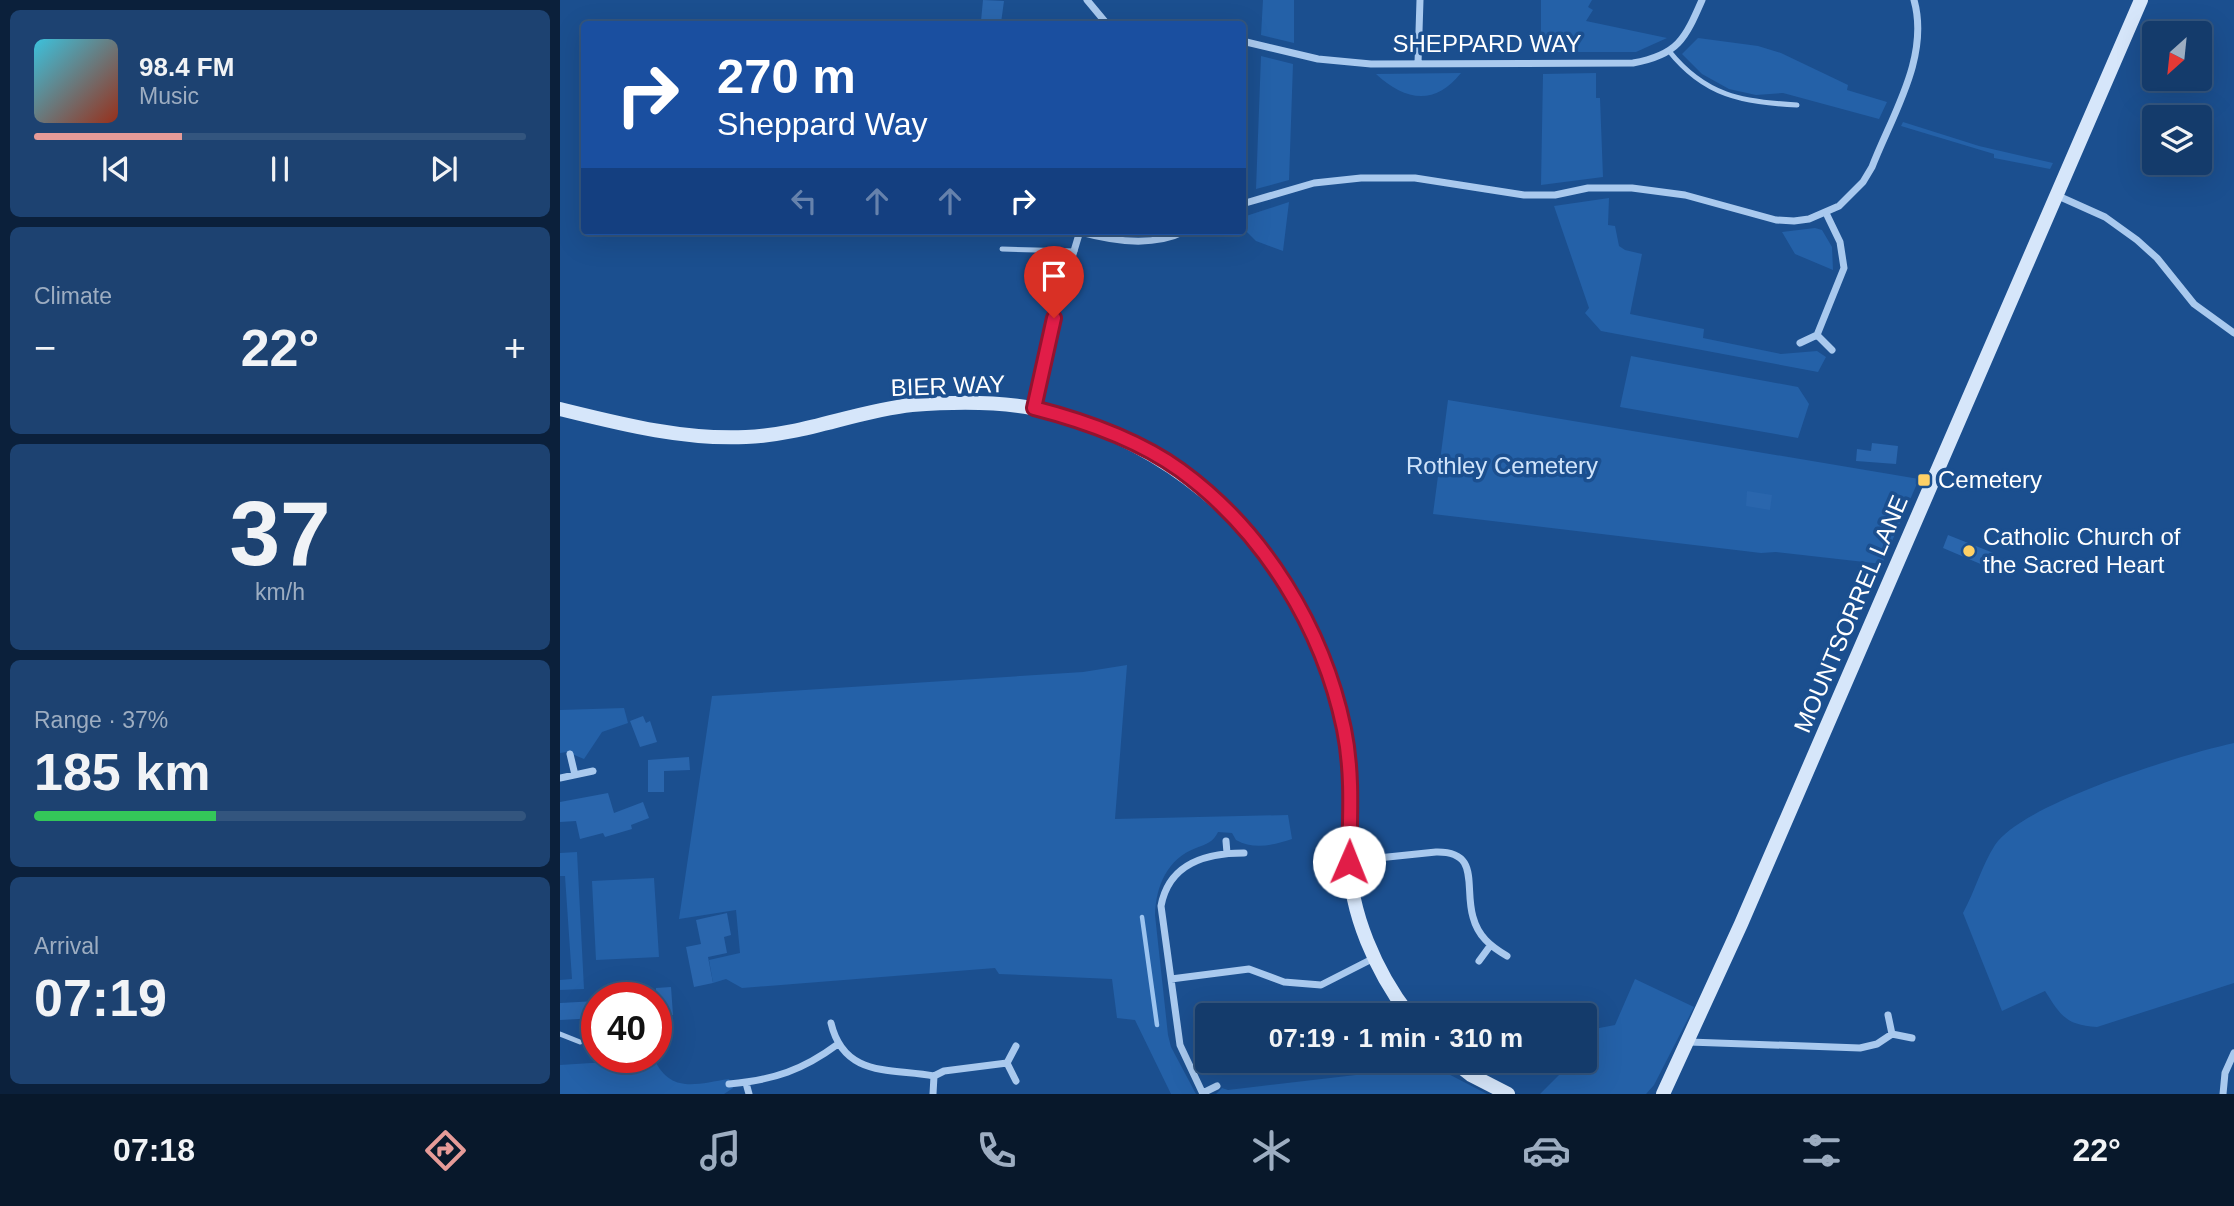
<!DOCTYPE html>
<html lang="en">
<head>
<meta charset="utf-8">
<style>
  :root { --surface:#143b6b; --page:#1d4271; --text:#f1f3f6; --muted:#9dadc1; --line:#33557e; --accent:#e69b98 }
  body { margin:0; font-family:Helvetica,sans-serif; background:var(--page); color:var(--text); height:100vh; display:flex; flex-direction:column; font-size:26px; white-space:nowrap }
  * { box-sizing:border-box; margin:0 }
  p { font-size:23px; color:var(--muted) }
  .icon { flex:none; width:38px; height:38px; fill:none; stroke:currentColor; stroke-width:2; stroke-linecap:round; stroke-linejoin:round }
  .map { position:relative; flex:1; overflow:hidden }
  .side { display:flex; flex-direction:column; gap:10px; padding:10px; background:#0b203b; width:560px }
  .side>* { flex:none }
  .top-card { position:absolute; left:21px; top:21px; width:665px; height:214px; border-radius:7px; box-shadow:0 7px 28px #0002,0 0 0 2px var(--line); background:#1a4fa0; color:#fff; overflow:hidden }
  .needle { width:46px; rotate:207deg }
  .fabs { position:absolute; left:1582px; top:21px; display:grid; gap:14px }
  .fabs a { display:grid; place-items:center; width:70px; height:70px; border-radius:7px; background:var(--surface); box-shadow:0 7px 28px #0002,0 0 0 2px var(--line); font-size:35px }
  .speed { position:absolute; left:21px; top:982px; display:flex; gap:14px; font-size:35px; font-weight:700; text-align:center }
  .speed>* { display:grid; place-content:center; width:91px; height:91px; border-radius:50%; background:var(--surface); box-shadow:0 7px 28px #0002,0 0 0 2px var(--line); line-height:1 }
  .speed .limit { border:10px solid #d22; background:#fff; color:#111 }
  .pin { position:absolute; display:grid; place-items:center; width:60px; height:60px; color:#fff; margin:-72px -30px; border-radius:50% 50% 50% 0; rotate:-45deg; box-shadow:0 0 7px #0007 }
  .pin .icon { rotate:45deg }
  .me { position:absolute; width:77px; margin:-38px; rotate:1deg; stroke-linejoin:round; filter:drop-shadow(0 0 5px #0008) }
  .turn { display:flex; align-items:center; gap:24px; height:147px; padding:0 21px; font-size:32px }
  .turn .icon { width:91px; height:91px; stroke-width:2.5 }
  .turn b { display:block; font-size:49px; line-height:60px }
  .lanes { display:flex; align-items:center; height:66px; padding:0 21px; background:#0003; justify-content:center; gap:35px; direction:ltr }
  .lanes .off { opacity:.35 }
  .big { font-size:52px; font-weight:800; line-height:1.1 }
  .side .tile { flex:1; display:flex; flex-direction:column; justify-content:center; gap:10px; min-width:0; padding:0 24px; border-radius:10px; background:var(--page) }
  .side .dial { align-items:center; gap:0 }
  .dial b { font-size:91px; line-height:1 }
  .song { display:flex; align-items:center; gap:21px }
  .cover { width:84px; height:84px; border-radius:10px; background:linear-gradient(135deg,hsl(190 70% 55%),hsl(10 70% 35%)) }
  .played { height:7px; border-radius:4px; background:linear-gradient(90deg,var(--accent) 30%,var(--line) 30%) }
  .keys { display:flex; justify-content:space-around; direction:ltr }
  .heat { display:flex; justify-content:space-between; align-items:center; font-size:38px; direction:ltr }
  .charge { height:10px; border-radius:5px; background:linear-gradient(90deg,#34c759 37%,var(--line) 0) }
  .trip { position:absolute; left:635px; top:1003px; width:402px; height:70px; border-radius:7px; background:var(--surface); box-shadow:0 7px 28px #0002,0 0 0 2px var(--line); font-weight:800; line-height:70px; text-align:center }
  .menu { display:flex; height:112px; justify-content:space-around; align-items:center; background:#08182b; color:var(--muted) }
  .menu .icon { width:49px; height:49px }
  .menu .selected { color:var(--accent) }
  .menu b { font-size:32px; color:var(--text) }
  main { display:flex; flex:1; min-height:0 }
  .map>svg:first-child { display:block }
</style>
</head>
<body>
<main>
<section class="side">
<div class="tile">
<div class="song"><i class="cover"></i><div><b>98.4 FM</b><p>Music</p></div></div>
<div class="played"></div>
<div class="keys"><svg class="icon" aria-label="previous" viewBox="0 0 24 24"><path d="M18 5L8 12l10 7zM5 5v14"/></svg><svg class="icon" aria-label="pause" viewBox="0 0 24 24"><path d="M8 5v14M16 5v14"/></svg><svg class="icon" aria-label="next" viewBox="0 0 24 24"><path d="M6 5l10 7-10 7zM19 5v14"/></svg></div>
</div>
<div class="tile"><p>Climate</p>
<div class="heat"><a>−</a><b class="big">22°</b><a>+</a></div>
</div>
<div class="tile dial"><b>37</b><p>km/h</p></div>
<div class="tile"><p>Range · 37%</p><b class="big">185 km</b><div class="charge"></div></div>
<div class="tile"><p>Arrival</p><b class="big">07:19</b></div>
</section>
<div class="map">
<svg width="1674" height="1094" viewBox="0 0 1674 1094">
  <rect width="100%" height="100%" fill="#1b4f8f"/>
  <path fill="#2461a8" d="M703,0H734V43L701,35Z
    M981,0H1032L1028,7L1033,10L1026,21L1107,38L1076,52H981Z
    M1138,38L1198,46L1221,53L1288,85L1287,90L1327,102L1319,119L1223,93L1196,95L1169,89L1142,74L1122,54Z
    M701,56L733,64L729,180L696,189Z
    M901,73C875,106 845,101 816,74Z
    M1036,73V98H1040L1043,177L981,185L983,74Z
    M1343,122L1419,146L1493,163L1490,169L1434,158V154L1341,126Z
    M1049,198L1048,225L1055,226L1059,246L1065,250L1082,254L1070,314L1144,329L1143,338L1221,354L1257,351L1266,357L1258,372L1041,331L1025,313L1029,308L994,206Z
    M729,202L723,251L696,241L683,228V217Z
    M1255,228L1262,230L1272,247L1273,270L1235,254L1222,232Z
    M1071,356L1238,387L1249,404L1238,438L1060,407Z
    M888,400L1359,479L1322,564L1216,552L1201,553L873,514Z
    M567,665L555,819L728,815L732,839C714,845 694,850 676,840L672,833L658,832C653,842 647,844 636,848C607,859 596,886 595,915L608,1035L611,1047L636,1094H611L575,1020L557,1018L552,979L439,974L435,968L182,988L166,979L153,983L149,960L180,953L176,910L119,919L152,696L523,672Z
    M64,708L68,723L42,732L24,759L7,752L0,753V710Z
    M1674,743V983L1537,1027C1506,1025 1501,1016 1485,991L1442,1011L1403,913C1415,891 1422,865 1435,845C1463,803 1623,754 1674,743Z
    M17,852L24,989L0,990V980L12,979L5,876H0V853Z
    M94,878L99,957L36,960L32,881Z
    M1075,979L1134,1007L1094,1085L1086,1094H980L1013,1061L1026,1060V1043L1034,1029L1055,1025Z
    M94,1059C111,1094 136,1084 169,1079L173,1088L164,1094H0V1065Z
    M873,1066L927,1094H656L662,1088L668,1090Z"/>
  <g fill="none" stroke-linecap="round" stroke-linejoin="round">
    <path stroke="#9cc4f0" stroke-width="4.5" d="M582,917L597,1025"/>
  </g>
  <path fill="#2a66ad" d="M423,0L444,1L441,23L421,21Z
    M1312,443L1338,446L1336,464L1296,461L1297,449L1311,451Z
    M1187,491L1212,495L1210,510L1186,506Z
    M1388,535L1436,554L1430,568L1383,548Z
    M83,716L86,723L90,721L97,742L80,747L70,721Z
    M129,757L130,770L104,771V792H88V760Z
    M48,793L54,813L83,802L89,818L71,825L72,829L45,837L43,833L20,839L16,821L0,822V802Z
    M167,913L171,935L164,937L167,953L148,957L153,983L134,987L126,947L141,944L136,920Z
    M111,987L113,1015H96V988Z
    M37,1001V1018L0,1020V1003Z"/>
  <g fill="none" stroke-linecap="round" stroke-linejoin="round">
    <path stroke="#a9c9ee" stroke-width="5" d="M1109,51C1145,96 1182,102 1237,105
      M442,249L515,251
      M0,1034L20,1042"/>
    <path stroke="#a9c9ee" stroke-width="7" d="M527,0L547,24
      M682,41L758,59L811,64L1073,63C1118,55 1125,39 1142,0
      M858,63L860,0
      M1496,195L1545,217L1577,240L1597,258L1634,304L1674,333
      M682,204L754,183L801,178H855L964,195H995L1028,188H1072L1125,195L1216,220L1234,221L1249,219L1279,206L1303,182L1312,167C1332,115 1370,57 1354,0
      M520,232C552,241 594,247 625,231
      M1257,335L1284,268L1280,242L1266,213
      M1240,343L1257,335L1272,350
      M474,408L489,334L520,231
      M10,754L15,775
      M0,778L33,771
      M666,841L667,853
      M789,861L876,852C921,851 904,887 913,917C918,936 930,946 947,956
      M919,961L930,946
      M611,979L689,969L724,982L761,985L814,958
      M1328,1015L1332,1034
      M271,1023C284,1078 331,1068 374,1076L373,1094
      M1129,1042L1300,1048L1317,1044L1332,1034L1352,1038
      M374,1076L384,1071L447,1063
      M456,1081L447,1063L456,1046
      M186,1083L189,1094
      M169,1084C214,1080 243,1070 278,1044
      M643,1093L657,1086
      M643,1094L620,1045L601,906C609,863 646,853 684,853
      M1663,1094L1665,1073L1674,1053"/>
    <path stroke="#d6e6fa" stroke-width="14" d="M0,409C61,424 123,440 186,437C243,435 296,411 352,405C392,402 433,401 472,408C488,410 504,416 520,422C626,458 718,542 759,648C774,688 785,728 789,770C792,799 789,829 789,858C790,913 816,972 849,1015
      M892,1060L911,1075L948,1094
      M1103,1094L1181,924L1581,0"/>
  </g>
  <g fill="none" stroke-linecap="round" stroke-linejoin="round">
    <g stroke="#92132f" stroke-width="18">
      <path id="route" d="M494,318L474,408C525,421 577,439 620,470C704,531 763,628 784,729C793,773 790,817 789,862"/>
    </g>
    <use href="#route" stroke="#e11d48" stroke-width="12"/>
  </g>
  <g fill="#ffd166" stroke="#1b4f8f" stroke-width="2.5">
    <rect x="1357" y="473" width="14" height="14" rx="3.5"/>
    <circle cx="1409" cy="551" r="7"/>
  </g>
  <g text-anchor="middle" stroke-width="7" stroke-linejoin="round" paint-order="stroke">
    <g font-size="24" fill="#fff" stroke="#1b4f8f">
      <text x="927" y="52">SHEPPARD WAY</text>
      <text transform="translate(388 386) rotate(-2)" y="8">BIER WAY</text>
      <text transform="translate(1291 614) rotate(-67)" y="8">MOUNTSORREL LANE</text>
    </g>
    <g font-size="24" fill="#cfe3fa" stroke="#1b4f8f">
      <text x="942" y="474">Rothley Cemetery</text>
    </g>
    <g font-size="24" fill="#fff" stroke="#1b4f8f" text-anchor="start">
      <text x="1378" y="488">Cemetery</text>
      <text x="1423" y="545">Catholic Church of<tspan x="1423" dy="28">the Sacred Heart</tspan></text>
    </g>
  </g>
</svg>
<div class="fabs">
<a><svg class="needle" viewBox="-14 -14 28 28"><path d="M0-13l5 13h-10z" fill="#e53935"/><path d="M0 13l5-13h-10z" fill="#9dadc1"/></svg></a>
<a><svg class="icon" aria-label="layers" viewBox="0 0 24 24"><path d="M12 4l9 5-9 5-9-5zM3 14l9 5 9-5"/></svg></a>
</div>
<div class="speed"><div class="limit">40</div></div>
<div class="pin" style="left:494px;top:318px;background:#d93025"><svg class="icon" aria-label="arrive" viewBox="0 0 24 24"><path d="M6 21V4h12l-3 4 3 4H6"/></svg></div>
<svg class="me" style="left:789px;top:862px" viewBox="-20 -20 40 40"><circle r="19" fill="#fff"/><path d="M0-13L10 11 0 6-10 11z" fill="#e11d48"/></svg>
<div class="trip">07:19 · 1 min · 310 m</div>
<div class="top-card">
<div class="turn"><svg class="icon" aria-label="right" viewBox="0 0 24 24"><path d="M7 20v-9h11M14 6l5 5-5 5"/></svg><div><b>270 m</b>Sheppard Way</div></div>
<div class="lanes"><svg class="icon off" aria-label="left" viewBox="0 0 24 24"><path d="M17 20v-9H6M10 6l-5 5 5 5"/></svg><svg class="icon off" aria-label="ahead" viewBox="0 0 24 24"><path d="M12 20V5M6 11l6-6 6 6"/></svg><svg class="icon off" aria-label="ahead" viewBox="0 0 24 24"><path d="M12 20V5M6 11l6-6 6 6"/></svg><svg class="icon" aria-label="right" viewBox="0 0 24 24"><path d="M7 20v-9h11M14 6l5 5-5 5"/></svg></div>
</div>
</div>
</main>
<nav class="menu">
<b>07:18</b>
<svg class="icon selected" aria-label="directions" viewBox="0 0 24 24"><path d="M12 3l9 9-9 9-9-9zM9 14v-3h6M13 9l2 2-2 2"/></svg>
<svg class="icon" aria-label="music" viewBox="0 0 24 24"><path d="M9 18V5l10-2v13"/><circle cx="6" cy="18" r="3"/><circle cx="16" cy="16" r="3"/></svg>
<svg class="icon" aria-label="phone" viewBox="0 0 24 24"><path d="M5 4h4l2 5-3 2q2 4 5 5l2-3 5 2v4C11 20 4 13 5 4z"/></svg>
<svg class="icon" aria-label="climate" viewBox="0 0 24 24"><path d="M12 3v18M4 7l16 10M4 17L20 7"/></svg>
<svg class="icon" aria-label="car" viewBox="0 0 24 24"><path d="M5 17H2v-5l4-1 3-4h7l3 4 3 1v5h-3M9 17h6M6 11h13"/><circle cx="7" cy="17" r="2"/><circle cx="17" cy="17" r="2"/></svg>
<svg class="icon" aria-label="filters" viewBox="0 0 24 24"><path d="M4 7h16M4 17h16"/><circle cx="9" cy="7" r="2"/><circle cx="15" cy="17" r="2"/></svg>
<b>22°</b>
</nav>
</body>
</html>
